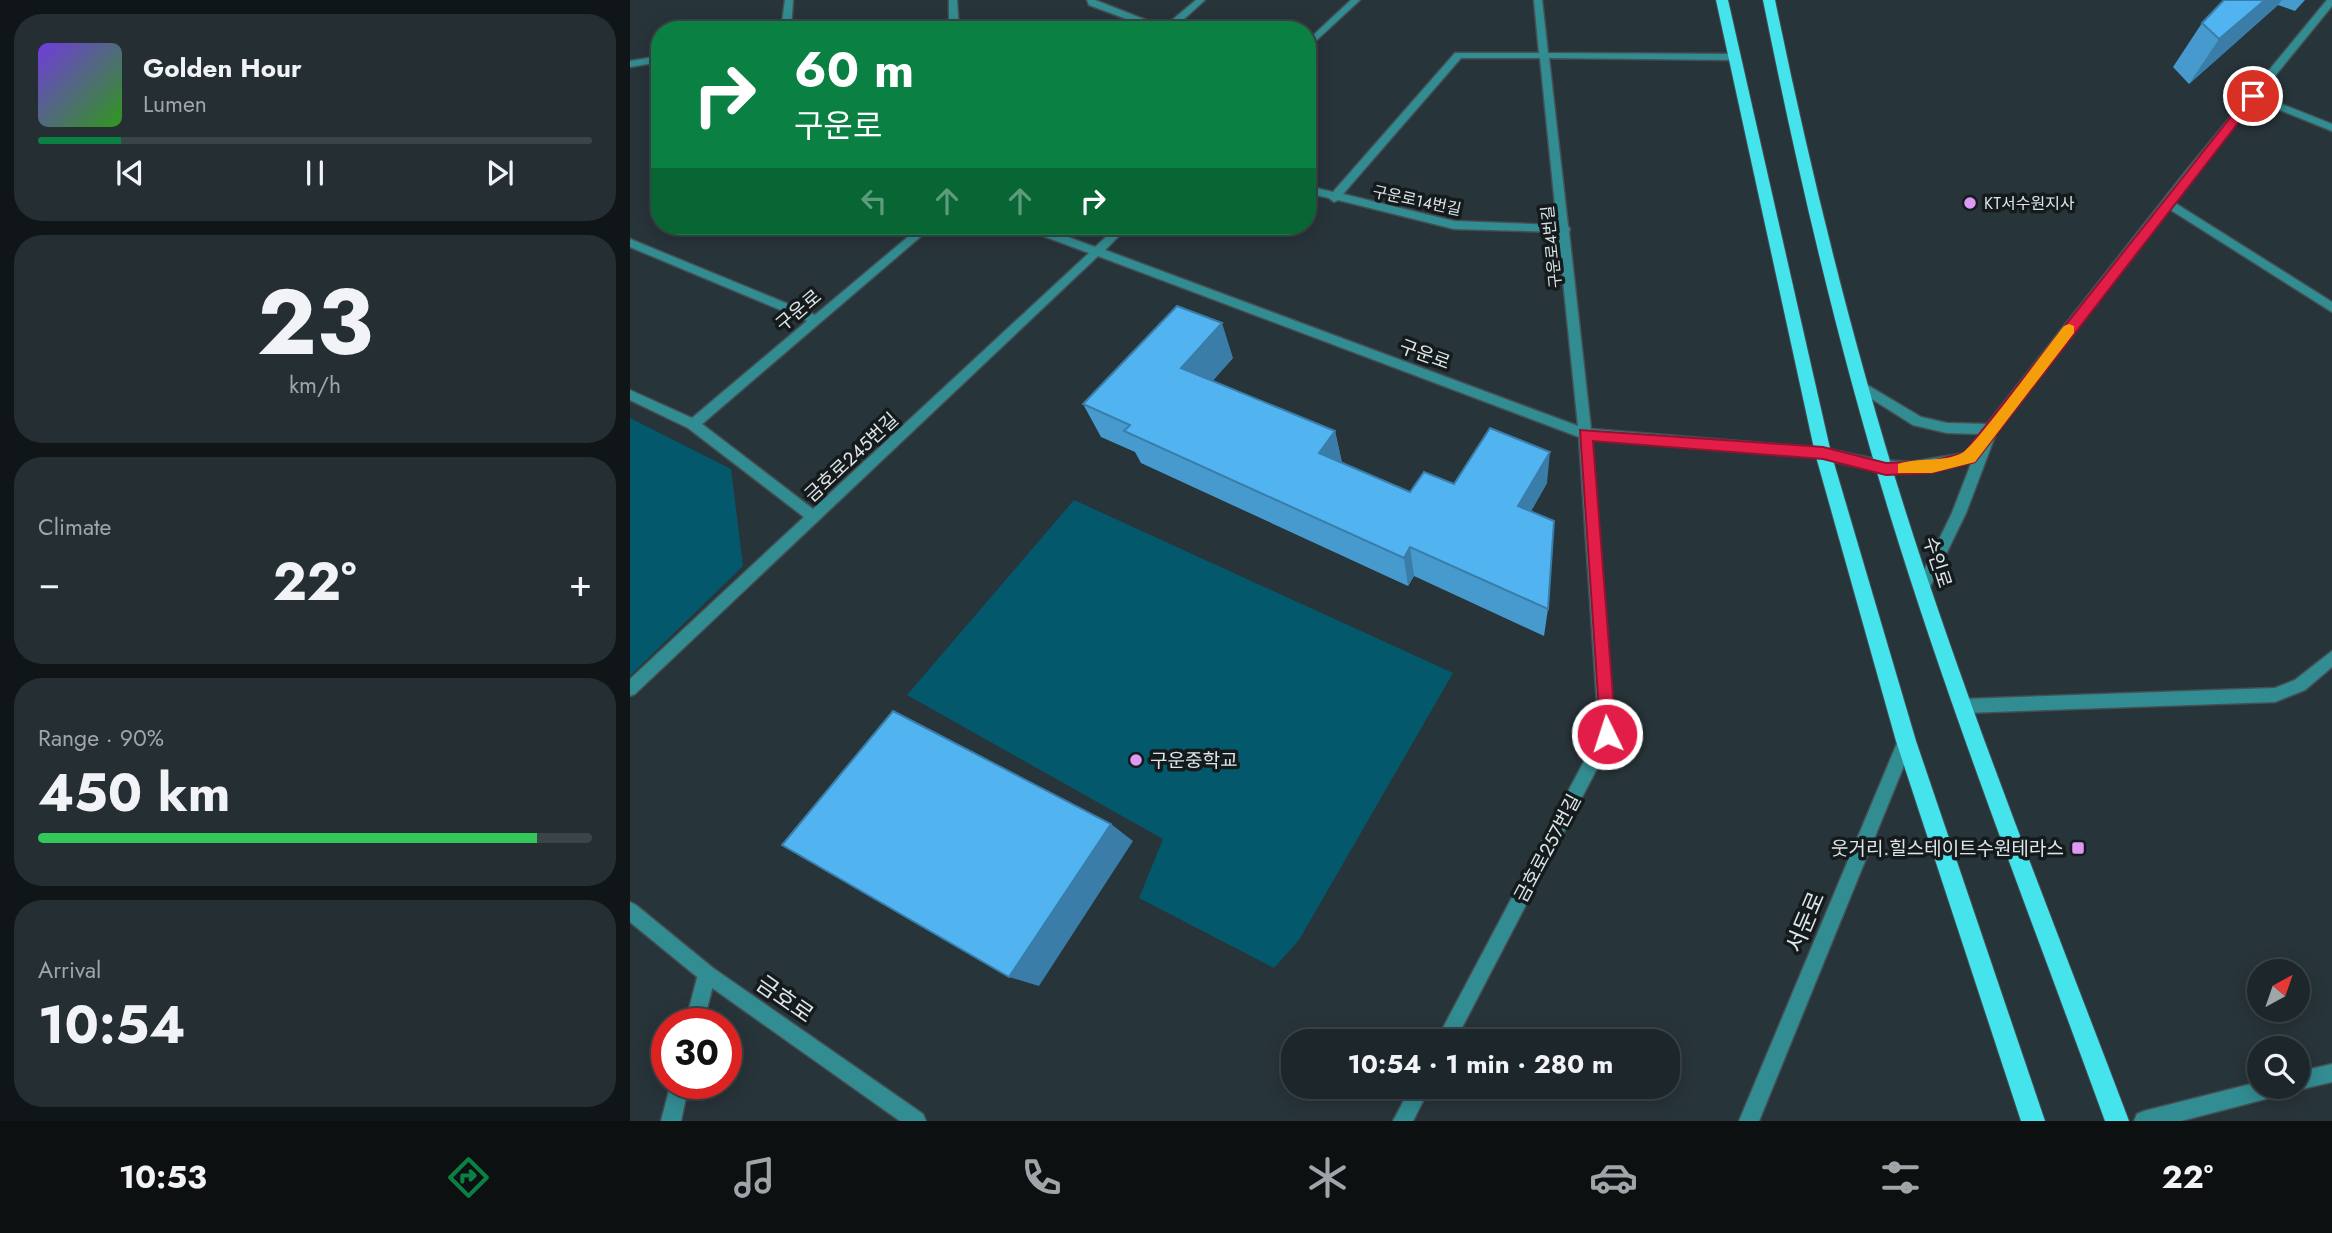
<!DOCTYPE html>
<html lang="en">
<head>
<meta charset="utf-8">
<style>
  :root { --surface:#1d272b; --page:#252f33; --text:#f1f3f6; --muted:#a0a5a9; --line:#3b4447; --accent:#0b8043 }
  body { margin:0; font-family:Jost,"Noto Sans KR",sans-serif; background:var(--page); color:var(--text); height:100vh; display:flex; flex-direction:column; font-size:26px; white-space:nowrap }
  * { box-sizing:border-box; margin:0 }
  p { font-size:23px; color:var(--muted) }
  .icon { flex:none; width:38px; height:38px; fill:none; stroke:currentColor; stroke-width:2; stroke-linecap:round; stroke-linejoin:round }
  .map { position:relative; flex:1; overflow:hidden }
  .panel { display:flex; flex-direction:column; gap:14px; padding:14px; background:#101518; width:630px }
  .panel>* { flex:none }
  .guide { position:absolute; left:21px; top:21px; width:665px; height:214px; border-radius:28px; box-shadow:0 4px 18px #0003,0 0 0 2px var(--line); background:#0b8043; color:#fff; overflow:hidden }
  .needle { width:46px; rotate:40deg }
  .controls { position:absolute; left:1617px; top:959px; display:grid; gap:14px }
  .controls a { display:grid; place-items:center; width:63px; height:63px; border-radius:50%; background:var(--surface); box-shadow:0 4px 18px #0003,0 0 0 2px var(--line); font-size:35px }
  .speed { position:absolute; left:21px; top:1008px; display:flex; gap:14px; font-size:35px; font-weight:700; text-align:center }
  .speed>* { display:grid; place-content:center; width:91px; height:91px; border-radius:50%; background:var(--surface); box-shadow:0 4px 18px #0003,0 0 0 2px var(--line); line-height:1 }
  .speed .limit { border:10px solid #d22; background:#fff; color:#111 }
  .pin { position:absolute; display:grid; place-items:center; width:60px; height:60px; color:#fff; margin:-30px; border:4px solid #fff; border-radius:50%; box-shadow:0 2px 7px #0007 }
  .me { position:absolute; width:77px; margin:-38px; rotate:356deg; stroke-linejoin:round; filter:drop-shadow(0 0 5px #0008) }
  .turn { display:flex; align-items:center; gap:24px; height:147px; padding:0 28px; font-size:32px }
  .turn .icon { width:91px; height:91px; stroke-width:2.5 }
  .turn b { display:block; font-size:49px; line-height:60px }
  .lanes { display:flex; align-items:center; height:66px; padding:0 28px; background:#0003; justify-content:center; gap:35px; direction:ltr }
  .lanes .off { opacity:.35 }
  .big { font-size:52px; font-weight:700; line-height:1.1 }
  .panel .widget { flex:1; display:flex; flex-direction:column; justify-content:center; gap:10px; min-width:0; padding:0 24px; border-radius:28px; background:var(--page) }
  .panel .dial { align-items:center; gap:0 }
  .dial b { font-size:91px; line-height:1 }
  .song { display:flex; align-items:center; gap:21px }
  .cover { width:84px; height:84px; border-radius:10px; background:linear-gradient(135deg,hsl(260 70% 55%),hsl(110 70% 35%)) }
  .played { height:7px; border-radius:4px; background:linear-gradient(90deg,var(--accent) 15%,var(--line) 15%) }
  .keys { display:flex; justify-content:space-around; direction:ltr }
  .heat { display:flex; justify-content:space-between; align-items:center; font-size:38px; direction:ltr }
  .charge { height:10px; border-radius:5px; background:linear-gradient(90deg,#34c759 90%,var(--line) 0) }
  .trip { position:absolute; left:651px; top:1029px; width:399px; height:70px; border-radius:28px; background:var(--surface); box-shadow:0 4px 18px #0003,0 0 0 2px var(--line); font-weight:700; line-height:70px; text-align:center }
  .dock { display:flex; height:112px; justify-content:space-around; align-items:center; background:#0c1011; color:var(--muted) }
  .dock .icon { width:49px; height:49px }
  .dock .current { color:var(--accent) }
  .dock b { font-size:32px; color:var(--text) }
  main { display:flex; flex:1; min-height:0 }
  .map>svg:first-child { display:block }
</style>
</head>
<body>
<main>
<section class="panel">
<div class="widget">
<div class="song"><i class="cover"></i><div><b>Golden Hour</b><p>Lumen</p></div></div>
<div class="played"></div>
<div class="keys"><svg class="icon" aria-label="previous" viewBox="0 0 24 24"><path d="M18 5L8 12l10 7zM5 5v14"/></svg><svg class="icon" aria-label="pause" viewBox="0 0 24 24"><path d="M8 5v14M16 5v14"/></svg><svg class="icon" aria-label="next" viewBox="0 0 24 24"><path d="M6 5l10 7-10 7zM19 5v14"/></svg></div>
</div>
<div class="widget dial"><b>23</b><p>km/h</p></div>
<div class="widget"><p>Climate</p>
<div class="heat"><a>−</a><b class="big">22°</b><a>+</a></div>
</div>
<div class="widget"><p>Range · 90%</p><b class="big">450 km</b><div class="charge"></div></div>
<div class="widget"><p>Arrival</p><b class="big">10:54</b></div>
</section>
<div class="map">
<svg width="1702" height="1121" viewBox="0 0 1702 1121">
  <rect width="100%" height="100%" fill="#273439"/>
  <path fill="#04586b" d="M0,418L101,469L113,566L0,676Z
    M444,500L823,673L669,940L644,968L509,898L533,839L277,695Z"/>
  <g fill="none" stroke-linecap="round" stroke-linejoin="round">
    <g stroke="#445055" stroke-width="3">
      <path id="minor" d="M155,0H163L161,30H151Z
        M319,0H327L329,30H319Z
        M457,0H465L534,27L566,0H575L542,30H526L459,5Z
        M721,0H730L677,49V41Z
        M904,0H912L918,53L1103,54L1108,57L1103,60L919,58L938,226L940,229L939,232L961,429L1193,448L1200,453L1193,458L962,440L985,734L825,1041H806L969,733L949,437L468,256L5,694L0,696V679L174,517L58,428L0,400V390L62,418L177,321L0,247V239L185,315L291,226H303L72,424L183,509L459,253L394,229L393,226H408L465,247L488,226H499L475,250L948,426L928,232L824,229L708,200L704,202L699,198L677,193V186L703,192L825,53H909ZM831,58H910L927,225L824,221L713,194Z
        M30,56V62L0,67V61Z
        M1620,94H1626L1702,124V131L1620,98Z
        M1537,198L1702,302V312L1533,205L1532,202Z
        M1702,651V667L1675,690L1645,702L1335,713L1330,711L1327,706L1330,701L1335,699L1645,688L1665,680Z
        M77,965L83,968L86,974L73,1024H55L68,974L71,968Z
        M1702,1064V1082L1668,1090L1661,1088L1668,1087V1072Z
        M1629,1082V1087H1656L1654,1094L1647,1096L1551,1121H1504L1507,1114L1514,1111Z
        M41,1083H59L51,1121H31Z
        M781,1087H800L783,1121H763Z"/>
    </g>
    <g stroke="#445055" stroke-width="3">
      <path id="tertiary" d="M1697,0H1702V6L1564,175L1367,431L1336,513L1297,593L1292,595L1287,593L1285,589L1322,513L1342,461C1290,477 1240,473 1188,457L1186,453L1193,448L1250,460L1281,462L1335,453L1350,434L1317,433L1283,425L1226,389L1224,386L1226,383H1234L1291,417L1317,423L1357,424L1556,171Z
        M1276,734L1282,736L1284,741L1129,1121H1109L1268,741L1270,736Z
        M0,902L6,905L83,968L293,1114L296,1121H270L71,980L0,922Z"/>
    </g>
    <g stroke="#445055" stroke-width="2">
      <path id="primary" d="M1086,0H1098L1201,453L1286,741L1415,1121H1391L1266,741L1185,453Z
        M1133,0H1145C1181,174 1223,346 1277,516C1342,720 1423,920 1499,1121H1475C1402,920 1323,720 1260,515C1208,346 1168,174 1133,0Z"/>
    </g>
    <use href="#minor" fill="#328d92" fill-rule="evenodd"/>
    <use href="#tertiary" fill="#328d92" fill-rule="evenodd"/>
    <use href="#primary" fill="#45e3eb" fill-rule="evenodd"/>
  </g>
  <path fill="#469ace" d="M1594,0H1675L1665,11L1648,5L1559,84L1543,67L1572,23Z
    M603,358L582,381L705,431L712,463L780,492L824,484L917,483L901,511L918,609L914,636L784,576L778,586L511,463L505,452L471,437L453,404Z"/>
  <path fill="#397da8" d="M1635,0H1652L1648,5L1559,84L1589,39Z
    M592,323L603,358L564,402L551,368Z
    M705,431L712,463L689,453Z
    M920,452L917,483L887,536L888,506Z
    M780,547L784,576L778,586L774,558Z
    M481,824L503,841L409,986L379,977Z"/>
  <path fill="#51b3f0" stroke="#397da8" stroke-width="2" d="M1594,0H1635L1589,39L1572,23Z
    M547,306L592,323L551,368L705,431L689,453L780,492L794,472L824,484L860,428L920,452L888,506L924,521L918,609L780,547L774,558L494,431L500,425L453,404Z
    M263,711L481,824L379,977L152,845Z"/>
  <path fill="#e11d48" stroke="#92132f" stroke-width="2" d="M1619,94L1629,96L1345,462L1302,473L1256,475L1193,459L963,441L986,734L983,740L977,743L971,740L950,430L1193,447L1256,463L1302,461L1334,453Z"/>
  <path fill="#f59e0b" d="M1439,324L1444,326V333L1345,462L1302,473H1268V464C1288,457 1312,463 1332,453C1345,447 1419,344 1434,326Z"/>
  <g fill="#dd99f3" stroke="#151b1d" stroke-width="2.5">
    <circle cx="1340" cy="203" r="7"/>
    <circle cx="506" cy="760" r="7"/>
    <rect x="1441" y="841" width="14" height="14" rx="3.5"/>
  </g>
  <g text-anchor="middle" stroke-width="7" stroke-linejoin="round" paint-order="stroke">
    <g font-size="16" fill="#dde5e8" stroke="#151b1d">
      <text transform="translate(787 200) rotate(12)" y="6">구운로14번길</text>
      <text transform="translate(921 247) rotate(-96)" y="6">구운로4번길</text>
    </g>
    <g font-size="16" fill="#dde5e8" stroke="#151b1d" text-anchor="start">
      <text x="1354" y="209">KT서수원지사</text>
    </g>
    <g font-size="19" fill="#dde5e8" stroke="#151b1d">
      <text transform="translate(168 310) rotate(-40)" y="7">구운로</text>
      <text transform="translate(795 354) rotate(20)" y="7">구운로</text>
      <text transform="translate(221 457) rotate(-43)" y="7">금호로245번길</text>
      <text transform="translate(1308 562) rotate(72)" y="7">수인로</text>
      <text transform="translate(917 848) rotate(-62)" y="7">금호로257번길</text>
    </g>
    <g font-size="19" fill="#dde5e8" stroke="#151b1d" text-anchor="start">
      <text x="520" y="767">구운중학교</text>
      <text x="1434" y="855" text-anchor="end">웃거리.힐스테이트수원테라스</text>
    </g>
    <g font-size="23" fill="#dde5e8" stroke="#151b1d">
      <text transform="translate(1175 922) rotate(-67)" y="8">서둔로</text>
      <text transform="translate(155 999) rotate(35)" y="8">금호로</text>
    </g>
  </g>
</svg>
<div class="controls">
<a><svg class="needle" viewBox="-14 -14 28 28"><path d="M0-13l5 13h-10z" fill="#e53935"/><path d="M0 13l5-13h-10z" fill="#a0a5a9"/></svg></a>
<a><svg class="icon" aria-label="search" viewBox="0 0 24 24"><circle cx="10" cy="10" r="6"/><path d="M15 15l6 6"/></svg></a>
</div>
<div class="speed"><div class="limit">30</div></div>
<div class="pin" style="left:1623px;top:96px;background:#d93025"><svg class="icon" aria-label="arrive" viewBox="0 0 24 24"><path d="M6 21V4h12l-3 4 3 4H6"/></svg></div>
<svg class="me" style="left:977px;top:734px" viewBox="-20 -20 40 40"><circle r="17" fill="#e11d48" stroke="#fff" stroke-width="3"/><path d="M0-11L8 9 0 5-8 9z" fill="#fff"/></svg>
<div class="trip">10:54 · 1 min · 280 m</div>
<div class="guide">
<div class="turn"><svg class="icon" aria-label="right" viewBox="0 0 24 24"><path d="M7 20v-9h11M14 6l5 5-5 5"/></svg><div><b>60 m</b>구운로</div></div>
<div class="lanes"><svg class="icon off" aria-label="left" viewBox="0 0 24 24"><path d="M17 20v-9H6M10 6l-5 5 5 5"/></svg><svg class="icon off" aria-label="ahead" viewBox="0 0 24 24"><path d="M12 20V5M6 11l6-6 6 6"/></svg><svg class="icon off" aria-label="ahead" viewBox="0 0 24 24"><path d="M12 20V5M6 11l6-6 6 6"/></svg><svg class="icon" aria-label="right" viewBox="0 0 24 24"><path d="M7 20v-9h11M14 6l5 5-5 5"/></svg></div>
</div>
</div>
</main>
<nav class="dock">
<b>10:53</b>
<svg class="icon current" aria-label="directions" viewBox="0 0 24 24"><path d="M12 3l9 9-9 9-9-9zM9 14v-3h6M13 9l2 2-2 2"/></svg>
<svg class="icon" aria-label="music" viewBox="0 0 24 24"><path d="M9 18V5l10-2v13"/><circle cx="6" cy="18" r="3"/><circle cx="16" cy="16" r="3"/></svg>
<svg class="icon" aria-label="phone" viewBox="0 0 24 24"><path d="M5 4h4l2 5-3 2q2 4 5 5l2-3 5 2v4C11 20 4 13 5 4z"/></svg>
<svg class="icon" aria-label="climate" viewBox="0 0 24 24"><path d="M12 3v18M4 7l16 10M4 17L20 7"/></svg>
<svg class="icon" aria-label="car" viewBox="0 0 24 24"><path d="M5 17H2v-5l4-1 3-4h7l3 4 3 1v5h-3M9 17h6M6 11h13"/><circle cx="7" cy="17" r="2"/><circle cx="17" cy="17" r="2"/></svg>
<svg class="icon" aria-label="filters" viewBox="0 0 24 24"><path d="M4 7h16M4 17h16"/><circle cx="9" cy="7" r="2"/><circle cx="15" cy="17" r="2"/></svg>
<b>22°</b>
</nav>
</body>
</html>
